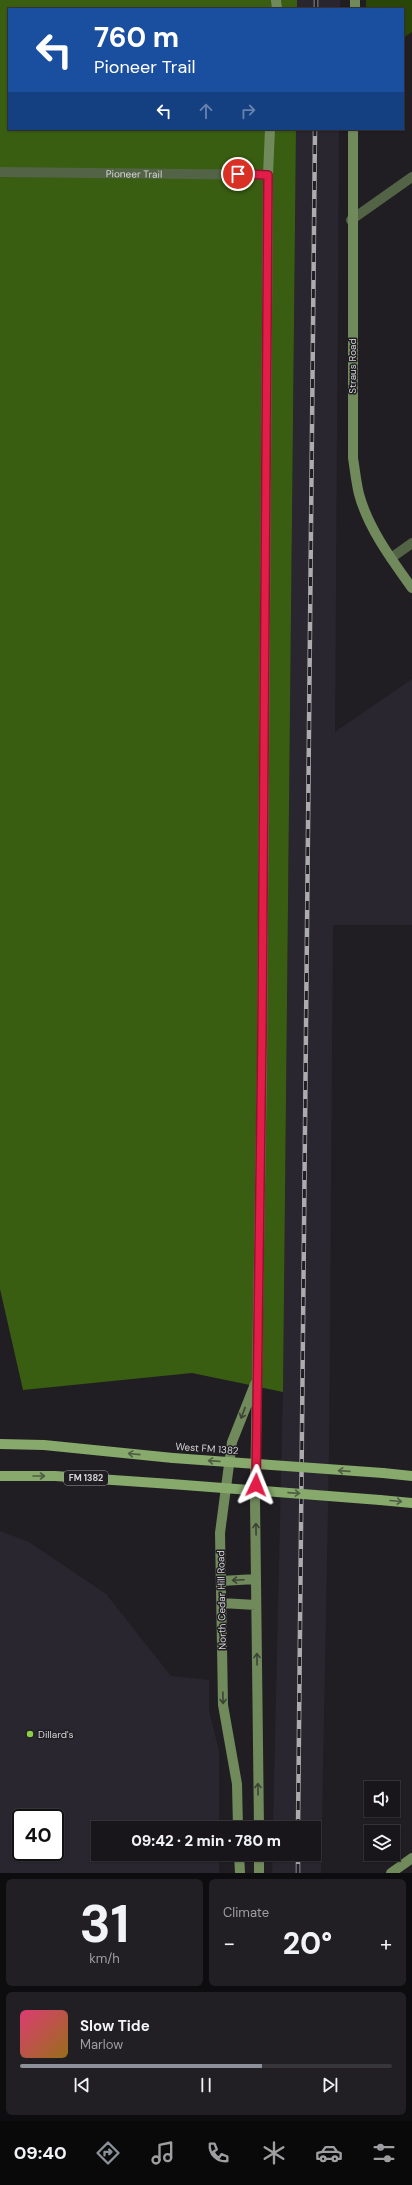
<!DOCTYPE html>
<html lang="en">
<head>
<meta charset="utf-8">
<style>
  :root { --surface:#18161a; --page:#211f23; --text:#f1f3f6; --muted:#9f9fa2; --line:#363539; --accent:#8c9099 }
  body { margin:0; font-family:"DM Sans",sans-serif; background:var(--page); color:var(--text); height:100vh; display:flex; flex-direction:column; font-size:15px; white-space:nowrap }
  * { box-sizing:border-box; margin:0 }
  p { font-size:13px; color:var(--muted) }
  .icon { flex:none; width:22px; height:22px; fill:none; stroke:currentColor; stroke-width:2; stroke-linecap:round; stroke-linejoin:round }
  .map { position:relative; height:1873px; overflow:hidden }
  .panel { display:flex; flex-direction:column; gap:6px; padding:6px; background:#0d0c0e; flex:1 }
  .panel>* { flex:none }
  .hud { position:absolute; left:8px; top:8px; width:396px; height:122px; border-radius:0px; box-shadow:0 1px 3px #0004,0 0 0 1px var(--line); background:#1a4fa0; color:#fff; overflow:hidden }
  .controls { position:absolute; left:364px; top:1781px; display:grid; gap:8px }
  .controls a { display:grid; place-items:center; width:36px; height:36px; border-radius:0px; background:var(--surface); box-shadow:0 1px 3px #0004,0 0 0 1px var(--line); font-size:20px }
  .speed { position:absolute; left:12px; top:1809px; display:flex; gap:8px; font-size:20px; font-weight:700; text-align:center }
  .speed>* { display:grid; place-content:center; width:52px; height:52px; border-radius:50%; background:var(--surface); box-shadow:0 1px 3px #0004,0 0 0 1px var(--line); line-height:1 }
  .speed .limit { border:2px solid #111; border-radius:6px; background:#fff; color:#111 }
  .pin { position:absolute; display:grid; place-items:center; width:34px; height:34px; color:#fff; margin:-17px; border:2px solid #fff; border-radius:50%; box-shadow:0 1px 4px #0007 }
  .me { position:absolute; width:44px; margin:-22px; rotate:2deg; stroke-linejoin:round; filter:drop-shadow(0 0 3px #0008) }
  .turn { display:flex; align-items:center; gap:14px; height:84px; padding:0 20px; font-size:18px }
  .turn .icon { width:52px; height:52px; stroke-width:2.5 }
  .turn b { display:block; font-size:28px; line-height:34px }
  .lanes { display:flex; align-items:center; height:38px; padding:0 20px; background:#0003; justify-content:center; gap:20px; direction:ltr }
  .lanes .off { opacity:.35 }
  .big { font-size:30px; font-weight:800; line-height:1.1 }
  .panel .tile { flex:1; display:flex; flex-direction:column; justify-content:center; gap:6px; min-width:0; padding:0 14px; border-radius:6px; background:var(--page) }
  .panel .dial { align-items:center; gap:0 }
  .dial b { font-size:52px; line-height:1 }
  .song { display:flex; align-items:center; gap:12px }
  .cover { width:48px; height:48px; border-radius:6px; background:linear-gradient(135deg,hsl(340 70% 55%),hsl(40 70% 35%)) }
  .played { height:4px; border-radius:2px; background:linear-gradient(90deg,var(--accent) 65%,var(--line) 65%) }
  .keys { display:flex; justify-content:space-around; direction:ltr }
  .heat { display:flex; justify-content:space-between; align-items:center; font-size:22px; direction:ltr }
  .panel .tiles { flex:1; display:grid; gap:6px; grid-template-columns:1fr 1fr }
  .tile:last-child { grid-column:span 2 }
  .trip { position:absolute; left:91px; top:1821px; width:230px; height:40px; border-radius:0px; background:var(--surface); box-shadow:0 1px 3px #0004,0 0 0 1px var(--line); font-weight:800; line-height:40px; text-align:center }
  .tabs { display:flex; height:64px; justify-content:space-around; align-items:center; background:#0a090a; color:var(--muted) }
  .tabs .icon { width:28px; height:28px }
  .tabs .on { color:var(--accent) }
  .tabs b { font-size:18px; color:var(--text) }
  .map>svg:first-child { display:block }
</style>
</head>
<body>
<div class="map">
<svg width="412" height="1873" viewBox="0 0 412 1873">
  <rect width="100%" height="100%" fill="#201e22"/>
  <path fill="#2a2630" fill-rule="evenodd" d="M297,0H340V9H297Z
    M296,129H339L335,732L412,679V925H333L329,1454L321,1873H272L273,1854H314V1828H273L283,1390Z
    M0,1531L29,1542L106,1594L171,1676L209,1680V1711L219,1751V1828H98V1854H219V1873H0ZM21,1818H55V1852H21Z"/>
  <path fill="#294508" d="M366,0H412V32L403,38V9H366Z"/>
  <path fill="#395d11" d="M0,0H297V9H9V129H296L283,1392L192,1373L23,1390L0,1289Z"/>
  <g fill="none" stroke-linecap="round" stroke-linejoin="round">
    <g stroke="#536346" stroke-width="10">
      <path id="s1" d="M0,172L268,175"/>
      <path d="M351,220L412,177"/>
      <path d="M391,558L412,543"/>
    </g>
    <path stroke="#708a5c" stroke-width="10" d="M276,0L277,9
      M355,9V0
      M353,129V458C355,470 356,482 359,494C368,528 392,560 412,588
      M221,1581L256,1579
      M221,1603L256,1605
      M238,1828L237,1784L223,1705L220,1533L232,1442L255,1384
      M259,1828L255,1499L262,1067L268,175L270,129
      M239,1854L240,1873
      M259,1854V1873
      M391,1873L412,1858"/>
    <path stroke="#87a96c" stroke-width="10" d="M0,1444L44,1445L173,1458
      M383,1473L412,1476
      M0,1476H55L171,1484
      M380,1500L412,1503"/>
    <g stroke="#acabae" stroke-width="4.5">
      <path id="rail" d="M316,9V0
        M298,1828L315,129
        M298,1873V1854"/>
    </g>
    <use href="#rail" stroke="#201e22" stroke-width="3" stroke-dasharray="9" stroke-linecap="butt"/>
    <path stroke="#87a96c" stroke-width="10" d="M173,1458L383,1473
      M171,1484L380,1500"/>
  </g>
  <defs><path id="oneway-shaft" d="M-6 0H5M1.5-3L5.5 0L1.5 3" fill="none" stroke-width="1.6" stroke-linecap="round" stroke-linejoin="round"/></defs>
  <g stroke="#3c4436">
    <use href="#oneway-shaft" transform="translate(243 1413) rotate(111)"/>
    <use href="#oneway-shaft" transform="translate(256 1529) rotate(-91)"/>
    <use href="#oneway-shaft" transform="translate(238 1580) rotate(177)"/>
    <use href="#oneway-shaft" transform="translate(257 1659) rotate(-91)"/>
    <use href="#oneway-shaft" transform="translate(223 1698) rotate(89)"/>
    <use href="#oneway-shaft" transform="translate(258 1789) rotate(-91)"/>
  </g>
  <g stroke="#4e5d43">
    <use href="#oneway-shaft" transform="translate(134 1454) rotate(-174)"/>
    <use href="#oneway-shaft" transform="translate(214 1461) rotate(-176)"/>
    <use href="#oneway-shaft" transform="translate(344 1471) rotate(-176)"/>
    <use href="#oneway-shaft" transform="translate(39 1476)"/>
    <use href="#oneway-shaft" transform="translate(294 1493) rotate(4)"/>
    <use href="#oneway-shaft" transform="translate(396 1501) rotate(5)"/>
  </g>
  <g fill="none" stroke-linecap="round" stroke-linejoin="round">
    <g stroke="#92132f" stroke-width="10">
      <path id="route" d="M238,174L268,175L262,1035L256,1485"/>
    </g>
    <use href="#route" stroke="#e11d48" stroke-width="7"/>
  </g>
  <circle fill="#8bce47" stroke="#201e22" stroke-width="1.5" cx="30" cy="1734" r="4"/>
  <g text-anchor="middle" stroke-width="3" stroke-linejoin="round" paint-order="stroke">
    <rect fill="#201e22" stroke="#9f9da1" stroke-width="1" x="64" y="1471" width="44" height="14" rx="3"/>
    <g font-size="9" font-weight="bold" fill="#d5d4d7">
      <text x="86" y="1481">FM 1382</text>
    </g>
    <g font-size="10" fill="#d5d4d7" stroke="#201e22">
      <text dy="4" stroke="none"><textPath href="#s1" startOffset="134">Pioneer Trail</textPath></text>
      <text transform="translate(352 366) rotate(-90)" y="4">Straus Road</text>
      <text transform="translate(207 1448) rotate(4)" y="4">West FM 1382</text>
      <text transform="translate(221 1600) rotate(-91)" y="4">North Cedar Hill Road</text>
    </g>
    <g font-size="10" fill="#d5d4d7" stroke="#201e22" text-anchor="start">
      <text x="38" y="1738">Dillard's</text>
    </g>
  </g>
</svg>
<div class="controls">
<a><svg class="icon" aria-label="sound" viewBox="0 0 24 24"><path d="M4 9h4l5-4v14l-5-4H4zM17 9q2 3 0 6"/></svg></a>
<a><svg class="icon" aria-label="layers" viewBox="0 0 24 24"><path d="M12 4l9 5-9 5-9-5zM3 14l9 5 9-5"/></svg></a>
</div>
<div class="speed"><div class="limit">40</div></div>
<div class="pin" style="left:238px;top:174px;background:#d93025"><svg class="icon" aria-label="arrive" viewBox="0 0 24 24"><path d="M6 21V4h12l-3 4 3 4H6"/></svg></div>
<svg class="me" style="left:256px;top:1485px" viewBox="-20 -20 40 40"><path d="M0-17L14 15 0 8-14 15z" fill="#e11d48" stroke="#fff" stroke-width="4"/></svg>
<div class="trip">09:42 · 2 min · 780 m</div>
<div class="hud">
<div class="turn"><svg class="icon" aria-label="left" viewBox="0 0 24 24"><path d="M17 20v-9H6M10 6l-5 5 5 5"/></svg><div><b>760 m</b>Pioneer Trail</div></div>
<div class="lanes"><svg class="icon" aria-label="left" viewBox="0 0 24 24"><path d="M17 20v-9H6M10 6l-5 5 5 5"/></svg><svg class="icon off" aria-label="ahead" viewBox="0 0 24 24"><path d="M12 20V5M6 11l6-6 6 6"/></svg><svg class="icon off" aria-label="right" viewBox="0 0 24 24"><path d="M7 20v-9h11M14 6l5 5-5 5"/></svg></div>
</div>
</div>
<section class="panel">
<div class="tiles">
<div class="tile dial"><b>31</b><p>km/h</p></div>
<div class="tile"><p>Climate</p>
<div class="heat"><a>−</a><b class="big">20°</b><a>+</a></div>
</div>
<div class="tile">
<div class="song"><i class="cover"></i><div><b>Slow Tide</b><p>Marlow</p></div></div>
<div class="played"></div>
<div class="keys"><svg class="icon" aria-label="previous" viewBox="0 0 24 24"><path d="M18 5L8 12l10 7zM5 5v14"/></svg><svg class="icon" aria-label="pause" viewBox="0 0 24 24"><path d="M8 5v14M16 5v14"/></svg><svg class="icon" aria-label="next" viewBox="0 0 24 24"><path d="M6 5l10 7-10 7zM19 5v14"/></svg></div>
</div>
</div>
</section>
<nav class="tabs">
<b>09:40</b>
<svg class="icon on" aria-label="directions" viewBox="0 0 24 24"><path d="M12 3l9 9-9 9-9-9zM9 14v-3h6M13 9l2 2-2 2"/></svg>
<svg class="icon" aria-label="music" viewBox="0 0 24 24"><path d="M9 18V5l10-2v13"/><circle cx="6" cy="18" r="3"/><circle cx="16" cy="16" r="3"/></svg>
<svg class="icon" aria-label="phone" viewBox="0 0 24 24"><path d="M5 4h4l2 5-3 2q2 4 5 5l2-3 5 2v4C11 20 4 13 5 4z"/></svg>
<svg class="icon" aria-label="climate" viewBox="0 0 24 24"><path d="M12 3v18M4 7l16 10M4 17L20 7"/></svg>
<svg class="icon" aria-label="car" viewBox="0 0 24 24"><path d="M5 17H2v-5l4-1 3-4h7l3 4 3 1v5h-3M9 17h6M6 11h13"/><circle cx="7" cy="17" r="2"/><circle cx="17" cy="17" r="2"/></svg>
<svg class="icon" aria-label="filters" viewBox="0 0 24 24"><path d="M4 7h16M4 17h16"/><circle cx="9" cy="7" r="2"/><circle cx="15" cy="17" r="2"/></svg>
</nav>
</body>
</html>
